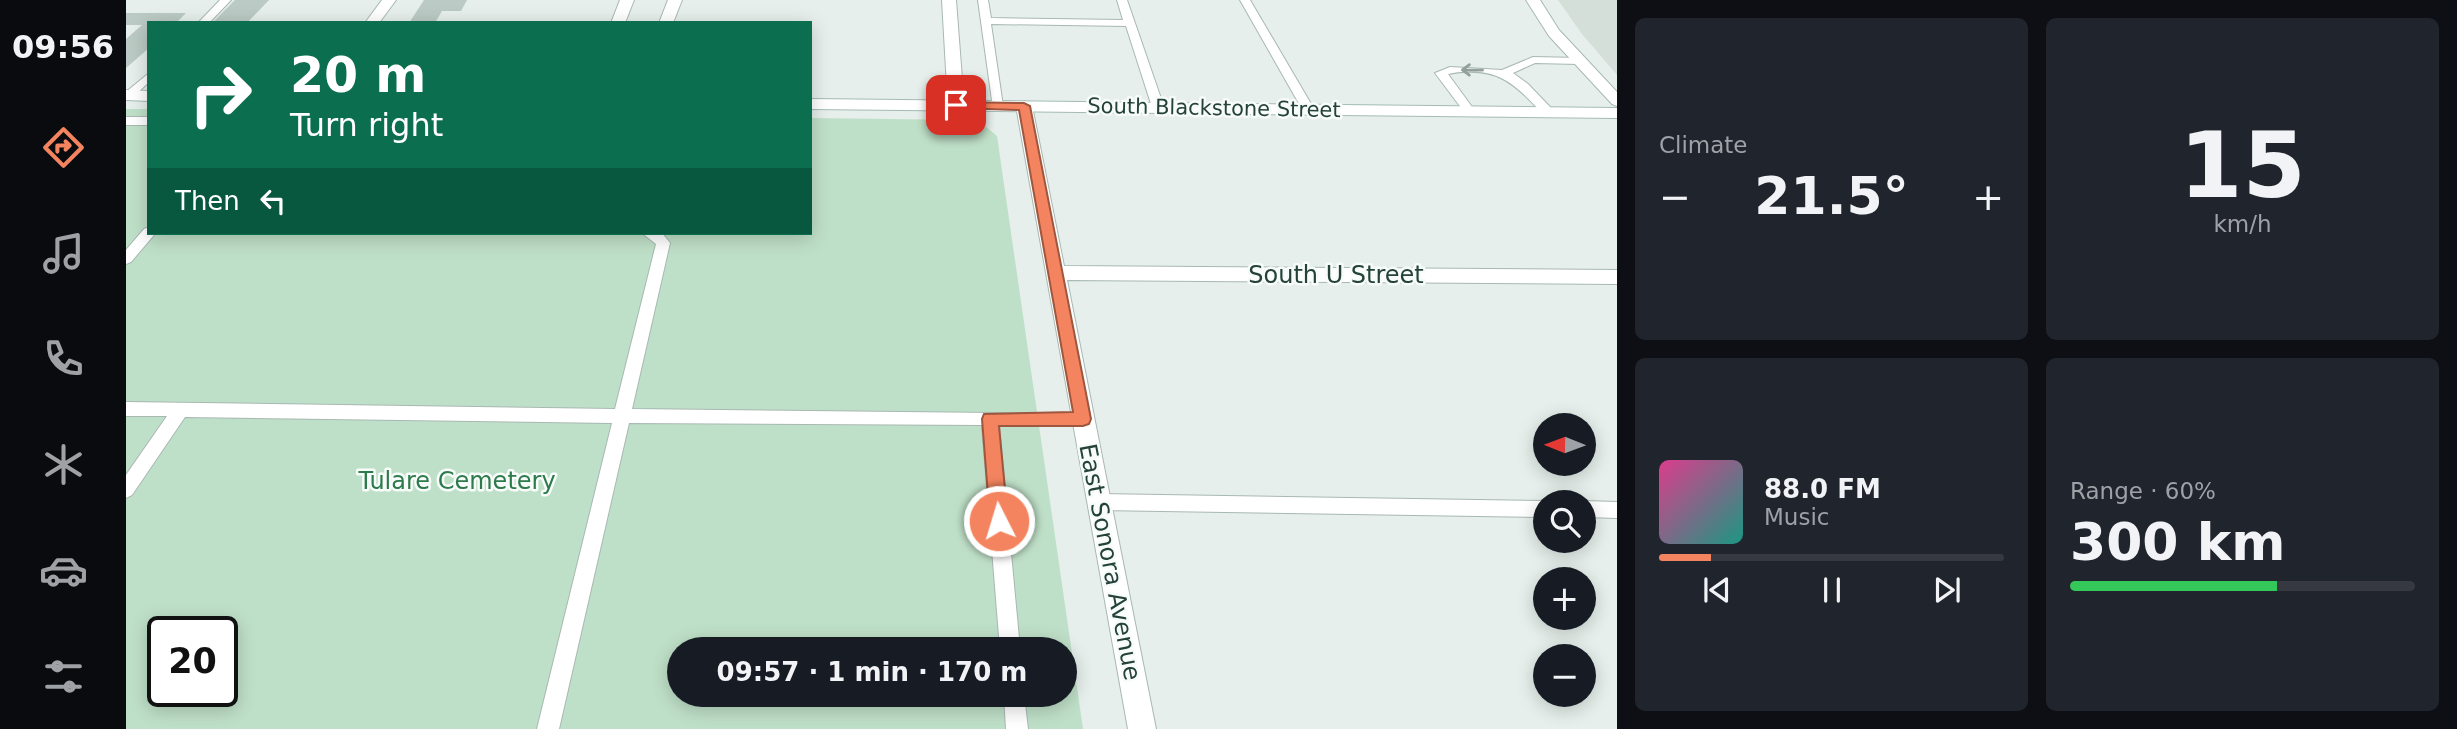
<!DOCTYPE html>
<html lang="en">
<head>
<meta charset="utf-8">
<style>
  :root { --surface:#171b24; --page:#20242c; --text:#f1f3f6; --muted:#9ea1a6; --line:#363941; --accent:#f4845f }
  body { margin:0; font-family:"DejaVu Sans",sans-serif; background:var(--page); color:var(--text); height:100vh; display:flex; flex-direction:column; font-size:26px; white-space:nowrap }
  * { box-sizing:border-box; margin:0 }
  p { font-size:23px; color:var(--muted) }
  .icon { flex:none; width:38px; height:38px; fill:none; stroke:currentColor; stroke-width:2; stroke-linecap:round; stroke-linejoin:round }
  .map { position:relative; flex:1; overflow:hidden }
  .drawer { display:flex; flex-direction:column; gap:18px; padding:18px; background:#0d0f14; width:840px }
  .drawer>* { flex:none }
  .guide { position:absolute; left:21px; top:21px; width:665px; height:214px; border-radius:0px; box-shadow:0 4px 18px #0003; background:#0b6e4f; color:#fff; overflow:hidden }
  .needle { width:46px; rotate:271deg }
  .buttons { position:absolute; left:1407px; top:413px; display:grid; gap:14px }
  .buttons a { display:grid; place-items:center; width:63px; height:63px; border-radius:50%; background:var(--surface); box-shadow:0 4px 18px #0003; font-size:35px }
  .speed { position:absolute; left:21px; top:616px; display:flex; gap:14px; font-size:35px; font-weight:700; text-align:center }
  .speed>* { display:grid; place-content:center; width:91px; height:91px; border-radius:50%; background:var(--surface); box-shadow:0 4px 18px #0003; line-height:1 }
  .speed .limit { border:4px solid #111; border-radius:10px; background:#fff; color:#111 }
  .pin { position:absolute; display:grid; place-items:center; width:60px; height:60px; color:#fff; margin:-30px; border-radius:14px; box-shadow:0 4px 10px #0006 }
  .me { position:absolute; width:77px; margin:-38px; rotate:355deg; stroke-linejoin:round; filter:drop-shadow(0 0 5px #0008) }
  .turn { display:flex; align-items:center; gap:24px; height:147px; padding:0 28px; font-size:32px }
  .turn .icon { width:91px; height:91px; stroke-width:2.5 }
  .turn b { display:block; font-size:49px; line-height:60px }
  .then { display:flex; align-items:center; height:66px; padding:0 28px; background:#0003; gap:14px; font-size:26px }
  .big { font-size:52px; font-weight:700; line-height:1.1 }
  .drawer .widget { flex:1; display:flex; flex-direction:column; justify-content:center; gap:10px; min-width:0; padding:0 24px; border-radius:10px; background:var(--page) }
  .drawer .dial { align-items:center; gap:0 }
  .dial b { font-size:91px; line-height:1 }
  .song { display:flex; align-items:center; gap:21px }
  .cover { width:84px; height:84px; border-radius:10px; background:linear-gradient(135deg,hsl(330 70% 55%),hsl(170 70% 35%)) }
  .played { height:7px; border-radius:4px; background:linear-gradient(90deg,var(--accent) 15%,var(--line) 15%) }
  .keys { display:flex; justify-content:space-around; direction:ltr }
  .heat { display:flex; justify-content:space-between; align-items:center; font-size:38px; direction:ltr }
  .charge { height:10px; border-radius:5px; background:linear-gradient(90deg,#34c759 60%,var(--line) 0) }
  .drawer .tiles { flex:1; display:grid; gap:18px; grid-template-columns:repeat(2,1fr) }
  .trip { position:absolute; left:541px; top:637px; width:410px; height:70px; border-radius:35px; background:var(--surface); box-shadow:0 4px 18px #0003; font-weight:700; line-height:70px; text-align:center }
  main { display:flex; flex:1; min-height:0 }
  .tabs { display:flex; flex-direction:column; width:126px; justify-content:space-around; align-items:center; background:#090b0e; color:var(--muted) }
  .tabs .icon { width:49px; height:49px }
  .tabs .current { color:var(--accent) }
  .tabs b { font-size:32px; color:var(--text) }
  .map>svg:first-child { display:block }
</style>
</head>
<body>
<main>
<nav class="tabs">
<b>09:56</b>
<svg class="icon current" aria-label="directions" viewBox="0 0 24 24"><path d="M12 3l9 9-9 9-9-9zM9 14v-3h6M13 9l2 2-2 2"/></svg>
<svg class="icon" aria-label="music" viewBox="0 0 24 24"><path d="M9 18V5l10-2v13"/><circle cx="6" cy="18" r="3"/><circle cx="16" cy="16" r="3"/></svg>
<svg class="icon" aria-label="phone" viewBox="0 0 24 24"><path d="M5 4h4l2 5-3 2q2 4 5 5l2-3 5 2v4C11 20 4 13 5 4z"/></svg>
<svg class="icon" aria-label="climate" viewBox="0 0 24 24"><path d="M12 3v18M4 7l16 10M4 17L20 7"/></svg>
<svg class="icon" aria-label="car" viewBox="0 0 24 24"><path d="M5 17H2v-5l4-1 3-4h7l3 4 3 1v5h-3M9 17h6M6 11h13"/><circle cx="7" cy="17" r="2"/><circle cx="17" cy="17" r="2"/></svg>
<svg class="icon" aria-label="filters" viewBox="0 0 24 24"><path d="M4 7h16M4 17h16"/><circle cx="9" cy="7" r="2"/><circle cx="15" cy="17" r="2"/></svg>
</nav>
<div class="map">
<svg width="1491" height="729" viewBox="0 0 1491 729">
  <rect width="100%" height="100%" fill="#e6efeb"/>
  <path fill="#d4dfda" d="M1432,0H1491V75L1456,34Z"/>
  <path fill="#bfe0c8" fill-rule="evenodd" d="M0,109H23V233H684V118L841,120L859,126L871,136L957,729H0ZM37,632H96V691H37ZM553,649H938V695H553Z"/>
  <path fill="#bbcac4" d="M109,0H143L121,23H86Z
    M298,0H341L335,11H316L309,23H283Z
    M0,13H60L50,23H23V48L0,68V39L16,25H0Z"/>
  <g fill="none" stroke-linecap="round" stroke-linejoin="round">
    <g stroke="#a8b8b2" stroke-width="2">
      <path id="lane" d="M94,0H105L83,23H72Z
        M852,0H862L865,18L997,20L991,0H1001L1038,107L1032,111L1026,107L1000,26L865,24L877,106L871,110L867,108Z
        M1114,0H1124L1188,109L1186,111L1182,113L1176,109Z
        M1407,57L1453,58L1458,61L1453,64L1409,63L1387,73L1402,84L1426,109V115H1418C1387,82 1370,65 1322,74L1349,111L1343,115L1339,113L1309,73L1324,67L1376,70Z
        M23,73V82L7,97L0,98V92Z
        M0,117H23V125H0Z
        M23,227V233H29L28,235L5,262L0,264V250L18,229Z
        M516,233H536L544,243L506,409L963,414L965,419L963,424L957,426L873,425L894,649H874L856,425L503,423L433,729H411L486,423L59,417L6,495L0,498V475L41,416H0V402L489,409L530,244Z
        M973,494L1419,501L1422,502H1419V517L973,510L967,508L964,502L967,496Z
        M1458,501L1491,502V518L1458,517V502H1455Z
        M878,695H898L902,729H880Z"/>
    </g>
    <g stroke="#a8b8b2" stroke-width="2">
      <path id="street" d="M256,0H270L253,23H239Z
        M494,0H508L499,23H485Z
        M542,0H556L547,23H533Z
        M816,0H830L838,105L830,110L822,105Z
        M1400,0H1414L1433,30L1491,92V106L1486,104L1423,36Z
        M898,101L906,106L938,266L1491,270V284L941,280L1030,729H1002L890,106Z"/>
    </g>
    <g stroke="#a4bbb3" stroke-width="2">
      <path id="secondary" d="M0,90L23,91V101L0,100Z
        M684,99L1491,108V118L684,109Z"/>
    </g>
    <use href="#lane" fill="#fff" fill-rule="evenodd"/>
    <use href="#street" fill="#fff" fill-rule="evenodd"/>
    <use href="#secondary" fill="#fff" fill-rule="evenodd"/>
  </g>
  <defs><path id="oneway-shaft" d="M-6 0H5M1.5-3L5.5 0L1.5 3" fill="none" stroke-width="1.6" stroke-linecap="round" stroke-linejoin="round" transform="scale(1.75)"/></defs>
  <use stroke="#92a09c" href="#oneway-shaft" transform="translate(1346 70) rotate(-179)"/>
  <path fill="#f4845f" stroke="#9f563e" stroke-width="2" d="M830,102L898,103L904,106L965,419L963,424L957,426H873L882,521L880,527L873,529L867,527L864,521L856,419L858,414L947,412L893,110L826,108L824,105Z"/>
  <g text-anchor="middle" stroke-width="5" stroke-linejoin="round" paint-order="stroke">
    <g font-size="21" fill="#24423a" stroke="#f7fbf9">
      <text transform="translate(1088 108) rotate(1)" y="7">South Blackstone Street</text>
    </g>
    <g font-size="24" fill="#24423a" stroke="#f7fbf9">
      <text x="1210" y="283">South U Street</text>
      <text transform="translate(984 562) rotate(79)" y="8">East Sonora Avenue</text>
    </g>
    <g font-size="24" fill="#2d7a4b" stroke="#f7fbf9">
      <text x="331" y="489">Tulare Cemetery</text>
    </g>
  </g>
</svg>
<div class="buttons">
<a><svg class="needle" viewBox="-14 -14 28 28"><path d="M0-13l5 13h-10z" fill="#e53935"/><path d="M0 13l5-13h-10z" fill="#9ea1a6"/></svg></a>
<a><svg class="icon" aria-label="search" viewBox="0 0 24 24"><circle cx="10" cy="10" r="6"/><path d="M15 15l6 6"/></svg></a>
<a>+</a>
<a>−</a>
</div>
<div class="speed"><div class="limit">20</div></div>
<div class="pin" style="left:830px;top:105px;background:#d93025"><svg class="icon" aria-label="arrive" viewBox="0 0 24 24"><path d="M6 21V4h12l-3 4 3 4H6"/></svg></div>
<svg class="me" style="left:873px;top:521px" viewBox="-20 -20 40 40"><circle r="17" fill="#f4845f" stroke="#fff" stroke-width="3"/><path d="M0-11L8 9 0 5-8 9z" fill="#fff"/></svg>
<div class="trip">09:57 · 1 min · 170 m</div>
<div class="guide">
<div class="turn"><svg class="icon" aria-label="right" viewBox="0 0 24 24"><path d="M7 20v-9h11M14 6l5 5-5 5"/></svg><div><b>20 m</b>Turn right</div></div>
<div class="then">Then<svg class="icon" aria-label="left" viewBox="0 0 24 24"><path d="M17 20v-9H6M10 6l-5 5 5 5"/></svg></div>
</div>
</div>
<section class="drawer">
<div class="tiles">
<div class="widget"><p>Climate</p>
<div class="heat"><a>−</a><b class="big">21.5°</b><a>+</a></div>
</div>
<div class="widget dial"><b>15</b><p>km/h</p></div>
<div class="widget">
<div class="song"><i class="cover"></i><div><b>88.0 FM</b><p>Music</p></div></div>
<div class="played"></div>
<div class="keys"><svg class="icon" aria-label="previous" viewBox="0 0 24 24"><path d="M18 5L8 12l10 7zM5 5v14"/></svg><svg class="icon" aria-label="pause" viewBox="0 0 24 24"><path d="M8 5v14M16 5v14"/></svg><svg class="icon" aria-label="next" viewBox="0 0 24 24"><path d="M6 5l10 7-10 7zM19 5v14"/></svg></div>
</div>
<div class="widget"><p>Range · 60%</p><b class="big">300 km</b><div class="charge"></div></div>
</div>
</section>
</main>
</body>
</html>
